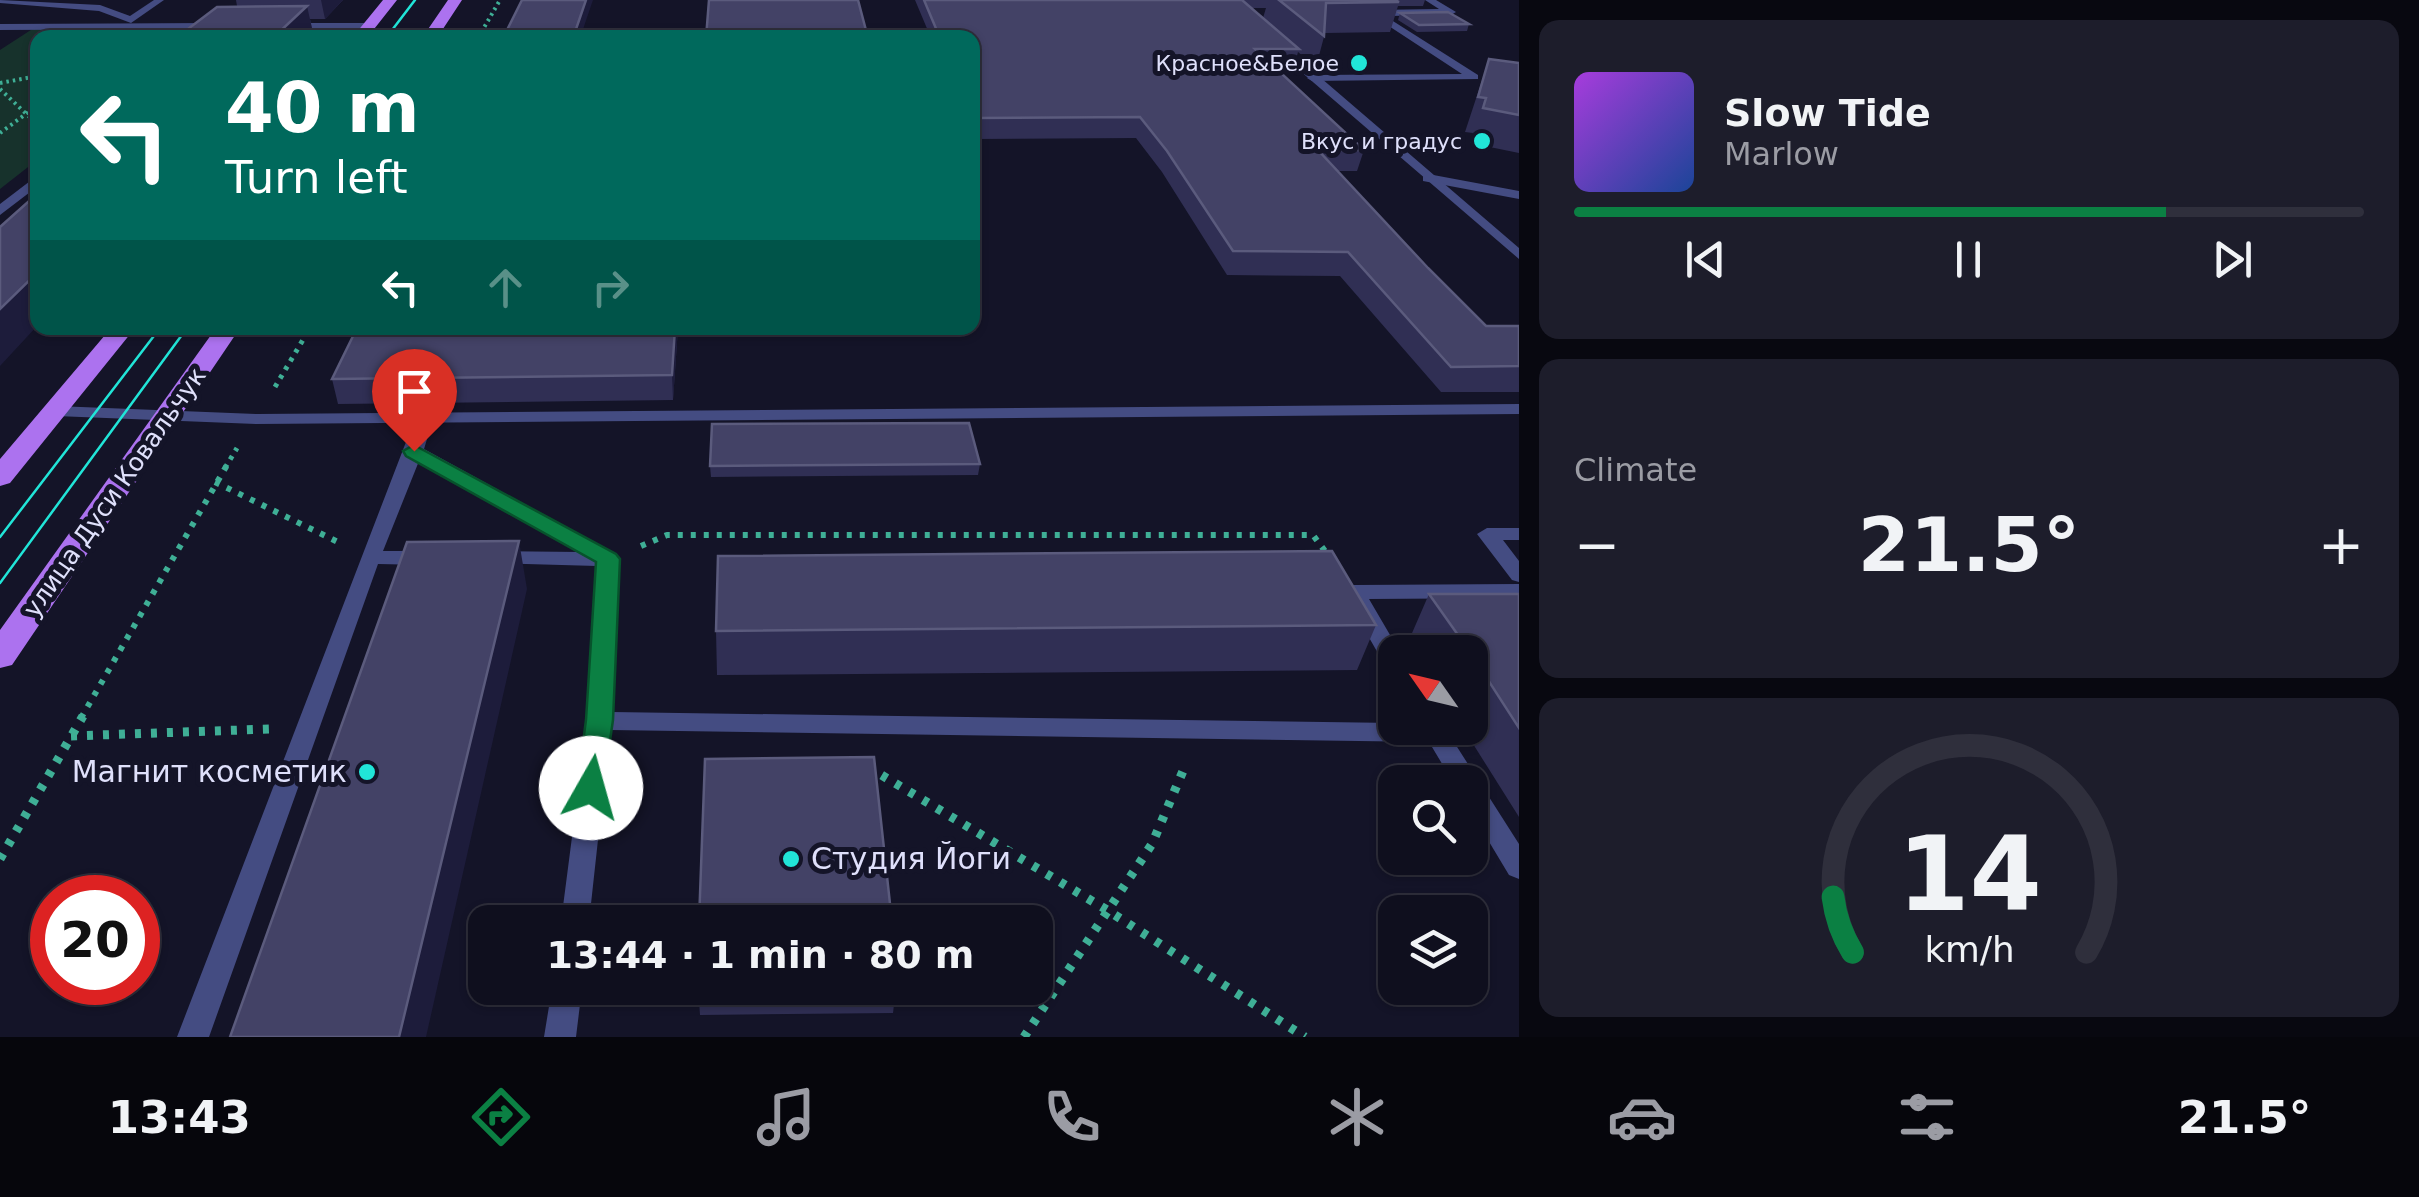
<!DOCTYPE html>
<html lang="en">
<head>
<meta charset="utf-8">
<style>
  :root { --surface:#0f0f1e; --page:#1d1d2b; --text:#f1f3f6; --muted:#9b9ca4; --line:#2f2f3c; --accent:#0b8043 }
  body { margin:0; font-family:"DejaVu Sans",sans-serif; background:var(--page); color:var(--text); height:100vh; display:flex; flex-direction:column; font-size:38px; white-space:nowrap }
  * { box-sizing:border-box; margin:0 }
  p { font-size:32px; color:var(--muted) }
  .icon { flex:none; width:55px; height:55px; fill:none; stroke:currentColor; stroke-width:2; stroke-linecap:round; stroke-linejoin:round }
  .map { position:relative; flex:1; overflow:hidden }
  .panel { display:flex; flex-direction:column; gap:20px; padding:20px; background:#080810; width:900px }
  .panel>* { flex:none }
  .banner { position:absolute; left:30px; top:30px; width:950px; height:305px; border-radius:20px; box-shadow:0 2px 8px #0004,0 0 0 2px var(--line); background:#00695c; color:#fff; overflow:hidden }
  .needle { width:65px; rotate:304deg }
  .fabs { position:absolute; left:1378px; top:635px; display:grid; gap:20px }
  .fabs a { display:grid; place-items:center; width:110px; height:110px; border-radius:20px; background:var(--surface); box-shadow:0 2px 8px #0004,0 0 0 2px var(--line); font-size:50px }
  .speed { position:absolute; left:30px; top:875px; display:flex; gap:20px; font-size:50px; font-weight:700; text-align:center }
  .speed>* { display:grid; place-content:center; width:130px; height:130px; border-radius:50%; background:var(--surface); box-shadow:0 2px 8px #0004,0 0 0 2px var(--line); line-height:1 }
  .speed .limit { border:15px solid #d22; background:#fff; color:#111 }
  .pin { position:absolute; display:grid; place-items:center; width:85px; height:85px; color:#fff; margin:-102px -42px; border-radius:50% 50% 50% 0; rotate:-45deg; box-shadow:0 0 10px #0007 }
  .pin .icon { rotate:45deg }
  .me { position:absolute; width:110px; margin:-55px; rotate:7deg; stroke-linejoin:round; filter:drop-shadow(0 0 8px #0008) }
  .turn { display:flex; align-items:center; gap:35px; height:210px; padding:0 30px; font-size:45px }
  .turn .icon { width:130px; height:130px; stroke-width:2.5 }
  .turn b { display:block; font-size:70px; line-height:85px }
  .lanes { display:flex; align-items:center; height:95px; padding:0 30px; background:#0003; justify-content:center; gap:50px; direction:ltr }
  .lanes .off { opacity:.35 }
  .big { font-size:75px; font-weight:600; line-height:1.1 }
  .panel .tile { flex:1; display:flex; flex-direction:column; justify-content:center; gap:15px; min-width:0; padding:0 35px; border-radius:20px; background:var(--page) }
  .panel .dial { align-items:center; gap:0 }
  .dial svg { height:260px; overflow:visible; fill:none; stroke:var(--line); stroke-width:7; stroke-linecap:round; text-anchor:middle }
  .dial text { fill:var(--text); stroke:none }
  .song { display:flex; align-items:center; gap:30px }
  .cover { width:120px; height:120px; border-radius:15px; background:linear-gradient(135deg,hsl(280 70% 55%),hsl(220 70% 35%)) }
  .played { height:10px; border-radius:5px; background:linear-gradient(90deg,var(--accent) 75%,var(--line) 75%) }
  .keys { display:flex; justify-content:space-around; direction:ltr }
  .heat { display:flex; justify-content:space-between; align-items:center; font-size:55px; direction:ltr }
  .trip { position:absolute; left:468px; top:905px; width:585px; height:100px; border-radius:20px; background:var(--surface); box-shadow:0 2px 8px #0004,0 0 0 2px var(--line); font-weight:600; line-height:100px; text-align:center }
  .dock { display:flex; height:160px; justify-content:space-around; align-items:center; background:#06060c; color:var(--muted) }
  .dock .icon { width:70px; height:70px }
  .dock .active { color:var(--accent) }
  .dock b { font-size:45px; color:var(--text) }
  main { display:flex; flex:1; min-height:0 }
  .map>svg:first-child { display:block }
</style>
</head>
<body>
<main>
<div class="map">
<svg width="1519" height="1037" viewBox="0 0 1519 1037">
  <rect width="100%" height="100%" fill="#141428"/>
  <path fill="#17322c" d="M34,28H207L195,37L38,38L37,160L0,189V50Z"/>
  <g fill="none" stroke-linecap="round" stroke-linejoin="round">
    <path stroke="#3faf96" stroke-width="4" stroke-dasharray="2.5 4" stroke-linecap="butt" d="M478,38L500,0
      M0,83L38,76
      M0,89L38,125
      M0,133L38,105"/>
    <path stroke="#3faf96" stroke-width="5" stroke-dasharray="4 6" stroke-linecap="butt" d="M275,387L310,328
      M225,468L237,448"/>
    <path stroke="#3faf96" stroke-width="6" stroke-dasharray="5 8" stroke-linecap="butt" d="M215,482L340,543
      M641,546L667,535H1313L1330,558
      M81,718L227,465"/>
    <path stroke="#3faf96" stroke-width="9" stroke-dasharray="6 10" stroke-linecap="butt" d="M71,736L269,729
      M868,767L1107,910L1305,1037
      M0,859L83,716
      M1024,1037L1152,844L1186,764"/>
    <path fill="#444c82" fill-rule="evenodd" d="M0,0L100,5L130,16L154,0H164L131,23L99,11L0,3Z
      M1425,0H1436L1456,12L1451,15L1385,16L1478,75V79L1312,81L1307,78L1312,75L1462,74L1369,13L1374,10L1439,9Z
      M285,23H368L373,26L368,29L282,28Z
      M0,24L216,23L221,26L216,29L0,30Z
      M1428,174L1519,191V199L1423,181V175Z
      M38,175V186L0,215V204Z
      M425,411L434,416L424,449L615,554L618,559L612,712L1395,723V728H1445L1519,844V879L1509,875L1470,810V782H1453L1429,742L610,730L589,922H561L587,721L597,566L488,563L485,558L495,551L580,552L419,461L383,551H426L436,558L426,565L378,564L209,1037H177L416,416Z
      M1487,528H1519V540H1503L1519,561V582L1512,580L1477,534Z
      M1519,584V598L1369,599L1400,652H1395V671L1387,669L1343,592L1354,585Z
      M552,988H582L576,1037H544Z"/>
    <path fill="#444c82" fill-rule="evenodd" d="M1271,42H1279L1519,248V259L1271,46Z
      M1519,404V414L257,424L56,416L47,411L56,406L257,414Z"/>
    <path fill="#ac72ef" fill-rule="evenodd" d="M383,0H397L367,38H352Z
      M448,0H462L437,38H422Z
      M111,328H135L10,483L0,486V459Z
      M216,328H240L12,665L0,668V630Z"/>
    <path stroke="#21e5d8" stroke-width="2.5" d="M386,38L415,0
      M0,537L160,328
      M0,583L187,328"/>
  </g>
  <path fill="#302f54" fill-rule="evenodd" d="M236,0H343L325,19H310L313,33L308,38H176L237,6Z
    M915,0H1425L1423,6H1398L1390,32L1325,33L1316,67L1298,52L1294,67L1275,68L1364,150L1357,171H1338L1428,268L1486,326H1519V392H1441L1340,276L1227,275L1162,172L1136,138L973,139L972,38H931ZM1251,8H1266L1263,18Z
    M1400,13L1469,24L1467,31L1417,32L1398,20Z
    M1489,59L1519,63V153L1470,143L1473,133L1465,132Z
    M357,328H678L673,400L338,404L332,379Z
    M980,464L978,475L711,477L710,466Z
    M1429,594H1519V817L1463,728H1470V652H1416L1409,640Z
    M1376,625L1357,670L717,675L716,631Z
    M698,988H896L893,1013L700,1015Z"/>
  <path fill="#1d1c3b" d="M321,0H343L325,19Z
    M586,0H593L580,38H573Z
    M307,6L313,33L308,38H273Z
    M38,272V325L0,366V309Z
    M675,328H678L673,400L672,375Z
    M519,541L527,589L426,1037H399Z"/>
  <path fill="#434266" stroke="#5b5b7d" stroke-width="2.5" d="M522,0H586L573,38H503Z
    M709,0H858L868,38H706Z
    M924,0H1242L1299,49H1255L1364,150H1318L1428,268L1486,326H1519V366L1451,367L1348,252L1233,251L1167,151L1140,117L976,118L972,111V38H940Z
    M1279,0H1395L1399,2L1326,3L1324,36Z
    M307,6L273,38H176L217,7Z
    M1448,12L1469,24L1419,25L1400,13Z
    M1489,59L1519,63V115L1483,108L1486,98L1478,97Z
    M38,193V272L0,309V227Z
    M357,328H675L672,375L332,379Z
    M969,423L980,464L710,466L712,424Z
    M519,541L399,1037H230L407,542Z
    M1332,551L1376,625L716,631L718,556Z
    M1429,594H1519V728L1470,652Z
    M874,757L892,922H699L705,759Z"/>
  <path fill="#0b8043" stroke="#07532c" stroke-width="2.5" d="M414,445L616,554L620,559L613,720L602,796L591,800L581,796L577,788L586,720L596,562L406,456L403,451Z"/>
  <g fill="#21e5d8" stroke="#141428" stroke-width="4">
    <circle cx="1359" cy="63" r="10"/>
    <circle cx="1482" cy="141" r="10"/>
    <circle cx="367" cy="772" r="10"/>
    <circle cx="791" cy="859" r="10"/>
  </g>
  <g text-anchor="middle" stroke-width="10" stroke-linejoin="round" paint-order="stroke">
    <g font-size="22" fill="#dfe0fb" stroke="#141428" text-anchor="end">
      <text x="1339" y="71">Красное&amp;Белое</text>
      <text x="1462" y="149">Вкус и градус</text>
    </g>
    <g font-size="25" fill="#dfe0fb" stroke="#141428">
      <text transform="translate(114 492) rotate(-55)" y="9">улица Дуси Ковальчук</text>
    </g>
    <g font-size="30" fill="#dfe0fb" stroke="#141428" text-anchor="end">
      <text x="347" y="782">Магнит косметик</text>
      <text x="811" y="869" text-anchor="start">Студия Йоги</text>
    </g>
  </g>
</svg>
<div class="fabs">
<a><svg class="needle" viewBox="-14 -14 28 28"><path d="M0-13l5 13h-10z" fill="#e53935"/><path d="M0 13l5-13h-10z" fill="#9b9ca4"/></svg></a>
<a><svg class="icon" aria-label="search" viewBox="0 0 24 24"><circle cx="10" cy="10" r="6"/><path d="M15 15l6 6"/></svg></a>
<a><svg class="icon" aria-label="layers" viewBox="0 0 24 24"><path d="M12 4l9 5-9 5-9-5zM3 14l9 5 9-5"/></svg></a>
</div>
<div class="speed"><div class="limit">20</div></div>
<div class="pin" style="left:414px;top:451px;background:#d93025"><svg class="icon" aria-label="arrive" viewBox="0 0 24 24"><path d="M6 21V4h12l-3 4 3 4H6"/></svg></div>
<svg class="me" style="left:591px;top:788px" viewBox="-20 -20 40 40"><circle r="19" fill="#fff"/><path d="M0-13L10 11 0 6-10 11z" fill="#0b8043"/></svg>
<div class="trip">13:44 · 1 min · 80 m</div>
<div class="banner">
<div class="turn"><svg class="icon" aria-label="left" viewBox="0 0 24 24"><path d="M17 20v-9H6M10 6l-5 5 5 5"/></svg><div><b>40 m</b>Turn left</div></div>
<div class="lanes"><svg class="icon" aria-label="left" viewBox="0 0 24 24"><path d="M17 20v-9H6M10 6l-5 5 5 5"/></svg><svg class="icon off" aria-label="ahead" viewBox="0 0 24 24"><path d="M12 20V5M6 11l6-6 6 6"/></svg><svg class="icon off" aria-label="right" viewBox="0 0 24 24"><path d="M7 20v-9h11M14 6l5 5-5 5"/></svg></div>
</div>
</div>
<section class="panel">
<div class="tile">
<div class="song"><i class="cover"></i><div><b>Slow Tide</b><p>Marlow</p></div></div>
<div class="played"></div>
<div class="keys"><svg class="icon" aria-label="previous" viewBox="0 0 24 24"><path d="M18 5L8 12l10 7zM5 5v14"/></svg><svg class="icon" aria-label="pause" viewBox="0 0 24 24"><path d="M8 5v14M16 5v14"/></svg><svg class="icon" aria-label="next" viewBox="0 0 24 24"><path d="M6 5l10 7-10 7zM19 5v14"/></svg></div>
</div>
<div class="tile"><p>Climate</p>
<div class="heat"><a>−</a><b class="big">21.5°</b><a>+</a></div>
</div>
<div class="tile dial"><svg viewBox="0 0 100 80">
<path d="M14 69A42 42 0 1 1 86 69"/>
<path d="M14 69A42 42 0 0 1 8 52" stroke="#0b8043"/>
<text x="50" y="56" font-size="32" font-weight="700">14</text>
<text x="50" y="72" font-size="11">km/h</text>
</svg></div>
</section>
</main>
<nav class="dock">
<b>13:43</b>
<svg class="icon active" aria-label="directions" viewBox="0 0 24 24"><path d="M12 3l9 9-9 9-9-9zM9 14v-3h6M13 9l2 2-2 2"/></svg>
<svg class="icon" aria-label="music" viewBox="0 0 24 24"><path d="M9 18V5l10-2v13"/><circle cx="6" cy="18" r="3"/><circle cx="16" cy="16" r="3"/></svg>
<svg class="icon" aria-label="phone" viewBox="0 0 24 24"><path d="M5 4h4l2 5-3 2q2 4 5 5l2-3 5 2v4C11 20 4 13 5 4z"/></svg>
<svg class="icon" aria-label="climate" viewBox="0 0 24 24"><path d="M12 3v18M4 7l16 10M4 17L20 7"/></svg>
<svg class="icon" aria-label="car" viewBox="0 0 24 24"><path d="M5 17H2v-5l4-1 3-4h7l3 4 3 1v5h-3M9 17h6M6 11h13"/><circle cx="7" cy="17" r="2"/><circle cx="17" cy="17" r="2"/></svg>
<svg class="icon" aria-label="filters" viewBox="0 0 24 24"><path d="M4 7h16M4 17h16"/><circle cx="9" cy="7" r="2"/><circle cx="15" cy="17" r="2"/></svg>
<b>21.5°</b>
</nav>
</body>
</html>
